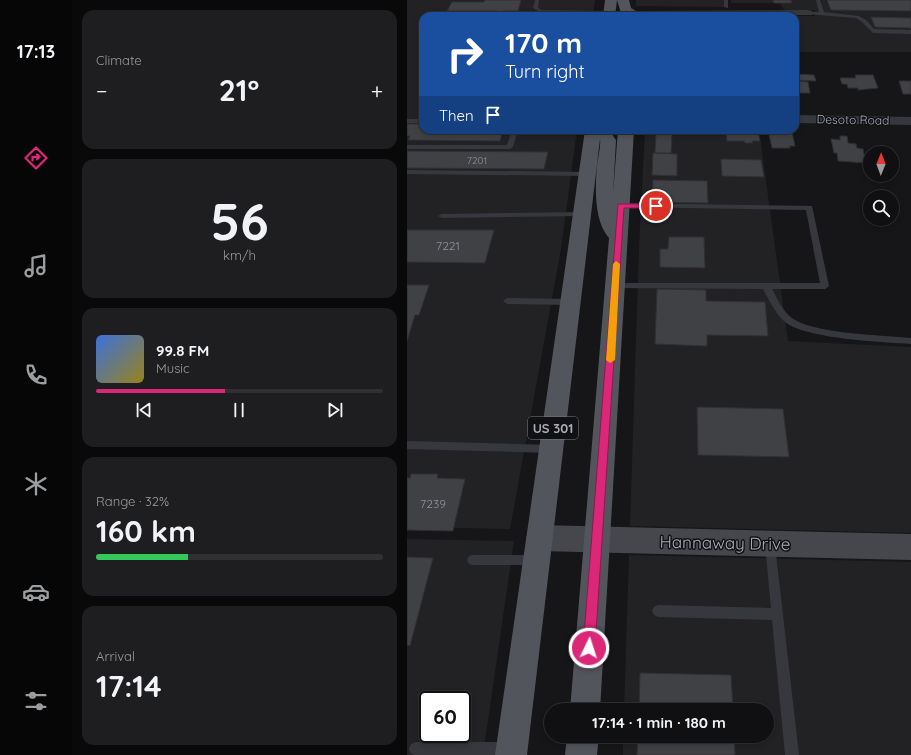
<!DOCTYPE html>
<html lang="en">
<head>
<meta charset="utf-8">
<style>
  :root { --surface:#101012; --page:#1e1e20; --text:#f1f3f6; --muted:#9c9d9f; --line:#303032; --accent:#db2777 }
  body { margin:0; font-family:Quicksand,sans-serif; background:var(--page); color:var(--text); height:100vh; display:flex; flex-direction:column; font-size:15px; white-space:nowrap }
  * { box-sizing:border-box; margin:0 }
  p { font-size:13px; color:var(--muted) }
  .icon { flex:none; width:22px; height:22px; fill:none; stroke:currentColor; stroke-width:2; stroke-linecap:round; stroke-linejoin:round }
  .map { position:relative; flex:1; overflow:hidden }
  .details { display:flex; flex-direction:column; gap:10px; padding:10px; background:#09090a; width:335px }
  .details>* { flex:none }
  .guide { position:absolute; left:12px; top:12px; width:380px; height:122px; border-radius:12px; box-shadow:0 2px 6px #0003,0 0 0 1px var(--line); background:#1a4fa0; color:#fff; overflow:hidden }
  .needle { width:26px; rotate:1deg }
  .tools { position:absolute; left:456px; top:146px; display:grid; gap:8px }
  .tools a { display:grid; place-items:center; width:36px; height:36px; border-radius:50%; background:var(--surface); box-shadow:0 2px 6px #0003,0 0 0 1px var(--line); font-size:20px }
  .speed { position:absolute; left:12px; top:691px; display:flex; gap:8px; font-size:20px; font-weight:700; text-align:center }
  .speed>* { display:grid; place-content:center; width:52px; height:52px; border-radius:50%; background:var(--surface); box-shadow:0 2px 6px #0003,0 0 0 1px var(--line); line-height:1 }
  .speed .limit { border:2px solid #111; border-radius:6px; background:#fff; color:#111 }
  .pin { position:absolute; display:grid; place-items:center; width:34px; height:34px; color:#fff; margin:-17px; border:2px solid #fff; border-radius:50%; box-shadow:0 1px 4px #0007 }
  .me { position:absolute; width:44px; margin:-22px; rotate:4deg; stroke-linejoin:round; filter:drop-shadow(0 0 3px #0008) }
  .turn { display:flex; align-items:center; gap:14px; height:84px; padding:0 20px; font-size:18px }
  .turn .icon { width:52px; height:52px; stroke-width:2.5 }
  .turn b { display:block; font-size:28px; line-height:34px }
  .then { display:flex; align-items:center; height:38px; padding:0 20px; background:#0003; gap:8px; font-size:15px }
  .big { font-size:30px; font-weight:800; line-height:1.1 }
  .details .card { flex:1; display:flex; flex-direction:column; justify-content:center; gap:6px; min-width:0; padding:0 14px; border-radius:12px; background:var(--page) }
  .details .dial { align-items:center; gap:0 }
  .dial b { font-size:52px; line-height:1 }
  .song { display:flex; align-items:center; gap:12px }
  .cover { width:48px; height:48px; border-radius:6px; background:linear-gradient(135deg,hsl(220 70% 55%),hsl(50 70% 35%)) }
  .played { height:4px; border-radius:2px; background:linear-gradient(90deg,var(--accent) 45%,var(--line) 45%) }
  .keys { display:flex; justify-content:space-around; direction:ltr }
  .heat { display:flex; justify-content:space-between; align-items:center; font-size:22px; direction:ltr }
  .charge { height:6px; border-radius:3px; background:linear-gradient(90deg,#34c759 32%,var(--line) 0) }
  .trip { position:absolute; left:137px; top:703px; width:230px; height:40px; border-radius:20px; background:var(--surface); box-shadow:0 2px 6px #0003,0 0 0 1px var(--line); font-weight:800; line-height:40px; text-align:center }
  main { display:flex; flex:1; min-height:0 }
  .menu { display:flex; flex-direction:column; width:72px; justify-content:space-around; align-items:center; background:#060607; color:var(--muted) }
  .menu .icon { width:28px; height:28px }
  .menu .selected { color:var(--accent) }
  .menu b { font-size:18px; color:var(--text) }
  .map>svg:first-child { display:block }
</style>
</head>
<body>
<main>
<nav class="menu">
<b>17:13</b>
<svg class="icon selected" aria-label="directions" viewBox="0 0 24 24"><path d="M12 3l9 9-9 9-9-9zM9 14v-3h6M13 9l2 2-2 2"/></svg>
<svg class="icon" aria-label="music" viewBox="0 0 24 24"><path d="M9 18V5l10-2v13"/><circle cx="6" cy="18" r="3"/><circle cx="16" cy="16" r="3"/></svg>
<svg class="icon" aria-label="phone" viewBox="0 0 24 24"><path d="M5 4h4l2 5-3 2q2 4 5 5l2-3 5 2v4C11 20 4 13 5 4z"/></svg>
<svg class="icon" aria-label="climate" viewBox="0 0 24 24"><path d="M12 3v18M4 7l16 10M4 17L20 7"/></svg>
<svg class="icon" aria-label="car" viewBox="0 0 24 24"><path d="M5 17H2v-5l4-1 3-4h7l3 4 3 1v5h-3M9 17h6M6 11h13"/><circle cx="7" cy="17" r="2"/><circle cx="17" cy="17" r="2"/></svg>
<svg class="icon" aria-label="filters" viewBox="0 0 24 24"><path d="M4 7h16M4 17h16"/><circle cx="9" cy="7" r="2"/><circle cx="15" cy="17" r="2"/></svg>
</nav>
<section class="details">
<div class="card"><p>Climate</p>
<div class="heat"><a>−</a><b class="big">21°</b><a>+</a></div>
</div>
<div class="card dial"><b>56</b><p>km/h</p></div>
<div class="card">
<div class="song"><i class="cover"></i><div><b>99.8 FM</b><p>Music</p></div></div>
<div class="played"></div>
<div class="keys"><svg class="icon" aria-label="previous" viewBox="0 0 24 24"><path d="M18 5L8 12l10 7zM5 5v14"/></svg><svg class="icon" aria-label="pause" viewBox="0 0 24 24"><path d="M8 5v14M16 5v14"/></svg><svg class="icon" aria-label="next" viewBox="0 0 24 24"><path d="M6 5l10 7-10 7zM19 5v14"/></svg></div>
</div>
<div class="card"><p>Range · 32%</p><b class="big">160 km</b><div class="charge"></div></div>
<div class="card"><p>Arrival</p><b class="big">17:14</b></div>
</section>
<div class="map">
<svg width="504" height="755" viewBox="0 0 504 755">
  <rect width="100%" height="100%" fill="#161618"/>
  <path fill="#222225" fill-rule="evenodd" d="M0,0H188L186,16H16V130H170L154,249L103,529L0,527Z
    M229,0H319V7L229,6Z
    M324,0H504V52H388V16H370H408L407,10H377L373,3H324Z
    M238,130H352L381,341L504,347V533L223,526L232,247Z
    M0,539L107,541L76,755H0ZM21,700H55V734H21Z
    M222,555L504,562V755H216V736H360V710H217Z"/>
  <path fill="#404145" stroke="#303034" d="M78,0H114L111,11H96L94,14H89L90,11H40L45,2H77Z
    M366,0H384L385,3H367Z
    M420,0H504V11L424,10Z
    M464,17L504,18V28L468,27Z
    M388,74L407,75L409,81L389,80Z
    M448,75H466L471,88L451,90V88H441L440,84H435L433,78H449Z
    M388,81L401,82L403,93H388Z
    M492,81H504V94H496Z
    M0,124H16V130H98L96,131L93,141L1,140L3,136H0Z
    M323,130L351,132L353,141H345L346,143H338L337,141H320L319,131Z
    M361,130L385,132L388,146H382L383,148H365Z
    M249,134H265L264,153H248Z
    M433,136H440L441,143L449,144L450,148L456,149L459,163L431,161L430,153H427L424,139L433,140Z
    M0,151L141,152L137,169L0,168Z
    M246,153L270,154V176L245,175Z
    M314,159L354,160L357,177L315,176Z
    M246,180L300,181L301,203L245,202Z
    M0,230H87L78,263L0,262Z
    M262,237H297L298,268L253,267V249H261Z
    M0,285H22L12,315H8L0,341Z
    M250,289L299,290V301L358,302L361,336L300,335V346L248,344Z
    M290,407L376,409L382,457L291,455Z
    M4,474H31L30,478L58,479L46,531L0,530V478H3Z
    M0,557L26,558L3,646L0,645Z
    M233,673L324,675L326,710H232Z
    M231,736H327L328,755H230Z"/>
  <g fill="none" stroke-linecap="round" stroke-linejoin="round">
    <path fill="#37383d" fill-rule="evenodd" d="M128,0H132L131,7L134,10L202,11L204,12L202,13L133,12L126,8Z
      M317,0H321V8L317,7Z
      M409,0H413L417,12L452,16L459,20L467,29L504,30V34L466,33L455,22L449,18L399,14V13L401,12H412Z
      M0,119H16V123H0Z
      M105,130H111L106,147L103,149H0V145H100Z
      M0,170L181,172L184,174L181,176L0,174Z
      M211,203L405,206L422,286L418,289H365C371,300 377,314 388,320C412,334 475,335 504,338V344C476,342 399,339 378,322C368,313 362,300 356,289L205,288L204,286L205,284L208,283H413L399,210L214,207L210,205Z
      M175,212L179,214L178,216L35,218L31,216L35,214Z
      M100,298L164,299L168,302L164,305L100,304L96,301Z
      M0,441L144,445L147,446L149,449L147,452L144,453L0,449Z
      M363,540L367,541L368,545L392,755H378L365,620L251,617L247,615L245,611L247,607L251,605L364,608L358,545L359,541Z
      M66,555H128L132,556L134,560L132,564L128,565H66L62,564L60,560L62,556Z
      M9,742H100L105,744L107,749L105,754L101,755H8L4,754L2,749L4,744Z"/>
    <path fill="#37383d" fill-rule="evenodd" d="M401,10L405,11L406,13L405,15L224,16L223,14L228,11Z
      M388,115L504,117V125L388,123Z"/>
    <path fill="#45474d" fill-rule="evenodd" d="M132,525L504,534V560L132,551L123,547L119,538L123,529Z"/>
    <path fill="#53555c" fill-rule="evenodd" d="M198,0H210L208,16H196Z
      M210,0H222L224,8L234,14L233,16H222L214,13Z
      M178,130H202L209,140L206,194L211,130H227L193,710H163L202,238C187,221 188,188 190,166C191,157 194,147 193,139L120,755H88Z
      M160,736H192L190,755H158Z"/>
  </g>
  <path fill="#db2777" stroke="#8e194d" d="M211,204H249L252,206L249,208H217L188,648L187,652L182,654L178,652L176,648Z"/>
  <path fill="#f59e0b" d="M209,261L213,264L208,360L203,363L199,360L206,264Z"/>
  <g text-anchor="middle" stroke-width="3" stroke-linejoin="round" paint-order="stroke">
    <g font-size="10" fill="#8e929b">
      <text x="70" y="164">7201</text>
    </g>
    <g font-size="12" fill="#a8adb8" stroke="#111113">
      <text transform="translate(446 120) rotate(1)" y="4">Desoto Road</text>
    </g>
    <g font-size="12" fill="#8e929b">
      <text x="41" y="250">7221</text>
      <text x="26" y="508">7239</text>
    </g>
    <rect fill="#111113" stroke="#7b7e86" stroke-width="1" x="121" y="417" width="50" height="22" rx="3"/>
    <g font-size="13" font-weight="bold" fill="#a8adb8">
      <text x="146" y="433">US 301</text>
    </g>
    <g font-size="17" fill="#a8adb8" stroke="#111113">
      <text transform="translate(318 543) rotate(1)" y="6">Hannaway Drive</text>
    </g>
  </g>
</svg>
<div class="tools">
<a><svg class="needle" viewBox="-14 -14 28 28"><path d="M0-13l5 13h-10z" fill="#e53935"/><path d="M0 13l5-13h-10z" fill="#9c9d9f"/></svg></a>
<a><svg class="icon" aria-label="search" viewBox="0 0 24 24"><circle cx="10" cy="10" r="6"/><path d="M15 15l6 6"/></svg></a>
</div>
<div class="speed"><div class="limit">60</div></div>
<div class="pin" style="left:249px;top:206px;background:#d93025"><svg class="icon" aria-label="arrive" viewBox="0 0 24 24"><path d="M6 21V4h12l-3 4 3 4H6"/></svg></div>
<svg class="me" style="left:182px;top:648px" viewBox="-20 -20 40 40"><circle r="17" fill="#db2777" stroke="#fff" stroke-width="3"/><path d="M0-11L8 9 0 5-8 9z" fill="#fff"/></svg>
<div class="trip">17:14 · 1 min · 180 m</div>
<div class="guide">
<div class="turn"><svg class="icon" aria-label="right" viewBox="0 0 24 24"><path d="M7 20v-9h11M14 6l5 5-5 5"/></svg><div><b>170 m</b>Turn right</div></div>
<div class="then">Then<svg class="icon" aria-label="arrive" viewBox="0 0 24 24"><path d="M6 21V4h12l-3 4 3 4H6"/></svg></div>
</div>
</div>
</main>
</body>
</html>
